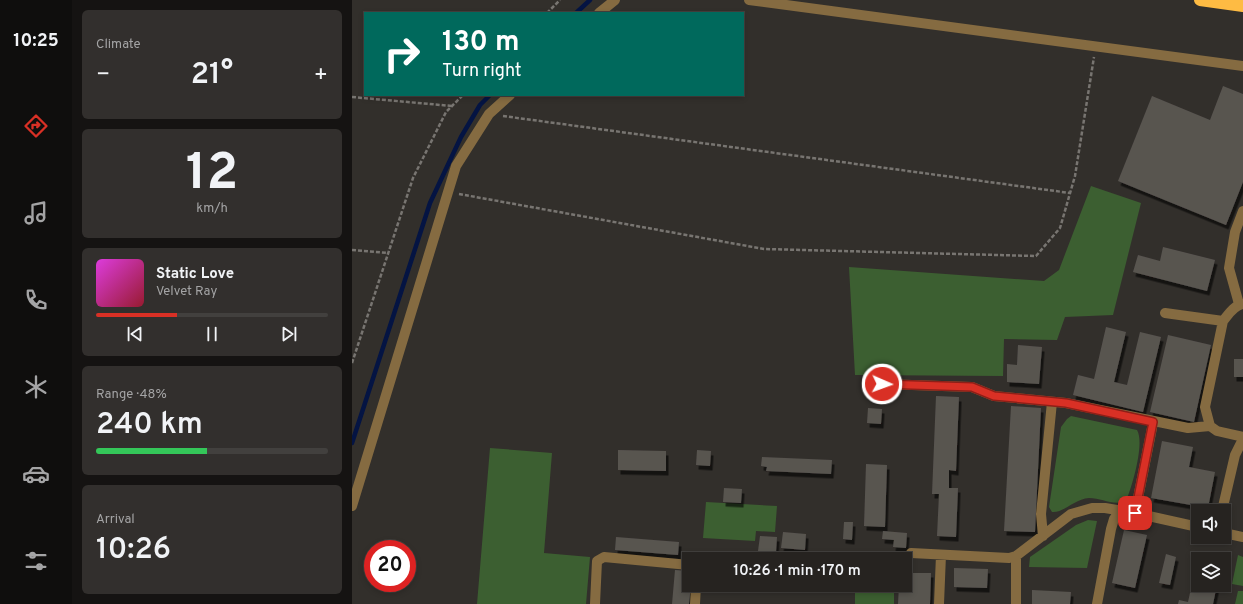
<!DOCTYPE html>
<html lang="en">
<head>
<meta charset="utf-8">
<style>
  :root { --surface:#262320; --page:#322f2d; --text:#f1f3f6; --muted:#a4a4a5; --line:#42403e; --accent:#d93025 }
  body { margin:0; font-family:Overpass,sans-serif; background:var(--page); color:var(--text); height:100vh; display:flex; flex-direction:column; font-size:15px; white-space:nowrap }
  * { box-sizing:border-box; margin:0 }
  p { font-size:13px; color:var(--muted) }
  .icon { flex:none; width:22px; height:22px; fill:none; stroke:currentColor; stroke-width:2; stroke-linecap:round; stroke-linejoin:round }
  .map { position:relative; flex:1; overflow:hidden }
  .details { display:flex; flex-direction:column; gap:10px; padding:10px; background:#151312; width:280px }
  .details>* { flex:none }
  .top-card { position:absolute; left:12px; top:12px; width:380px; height:84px; border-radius:0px; box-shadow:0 2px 6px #0003,0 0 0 1px var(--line); background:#00695c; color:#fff; overflow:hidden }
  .tools { position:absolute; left:839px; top:504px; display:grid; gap:8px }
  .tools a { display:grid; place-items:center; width:40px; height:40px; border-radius:0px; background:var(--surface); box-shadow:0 2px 6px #0003,0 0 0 1px var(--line); font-size:20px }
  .speed { position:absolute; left:12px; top:540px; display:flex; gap:8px; font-size:20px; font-weight:700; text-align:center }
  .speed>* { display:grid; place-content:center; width:52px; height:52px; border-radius:50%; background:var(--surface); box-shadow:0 2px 6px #0003,0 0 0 1px var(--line); line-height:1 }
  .speed .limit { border:6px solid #d22; background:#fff; color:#111 }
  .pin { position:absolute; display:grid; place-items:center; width:34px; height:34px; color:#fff; margin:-17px; border-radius:8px; box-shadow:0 2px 6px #0006 }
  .me { position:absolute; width:44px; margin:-22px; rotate:92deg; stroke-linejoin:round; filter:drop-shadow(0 0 3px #0008) }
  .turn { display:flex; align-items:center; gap:14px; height:84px; padding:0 12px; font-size:18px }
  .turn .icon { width:52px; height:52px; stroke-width:2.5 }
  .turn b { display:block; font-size:28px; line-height:34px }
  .big { font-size:30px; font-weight:600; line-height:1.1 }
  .details .widget { flex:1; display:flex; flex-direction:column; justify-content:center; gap:6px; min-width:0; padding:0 14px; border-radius:6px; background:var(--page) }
  .details .dial { align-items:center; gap:0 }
  .dial b { font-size:52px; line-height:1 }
  .song { display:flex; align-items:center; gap:12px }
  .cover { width:48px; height:48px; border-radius:6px; background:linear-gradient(135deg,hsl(300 70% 55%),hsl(350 70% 35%)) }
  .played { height:4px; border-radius:2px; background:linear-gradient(90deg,var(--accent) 35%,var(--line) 35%) }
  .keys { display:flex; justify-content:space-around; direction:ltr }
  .heat { display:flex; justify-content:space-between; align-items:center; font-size:22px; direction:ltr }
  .charge { height:6px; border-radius:3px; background:linear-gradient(90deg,#34c759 48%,var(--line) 0) }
  .trip { position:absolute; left:330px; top:552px; width:230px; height:40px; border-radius:0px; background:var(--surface); box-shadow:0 2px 6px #0003,0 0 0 1px var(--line); font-weight:600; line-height:40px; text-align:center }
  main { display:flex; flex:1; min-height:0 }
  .tab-bar { display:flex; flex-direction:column; width:72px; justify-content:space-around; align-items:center; background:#0f0e0d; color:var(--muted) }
  .tab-bar .icon { width:28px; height:28px }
  .tab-bar .active { color:var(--accent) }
  .tab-bar b { font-size:18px; color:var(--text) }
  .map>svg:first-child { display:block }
</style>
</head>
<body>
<main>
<nav class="tab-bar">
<b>10:25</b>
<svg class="icon active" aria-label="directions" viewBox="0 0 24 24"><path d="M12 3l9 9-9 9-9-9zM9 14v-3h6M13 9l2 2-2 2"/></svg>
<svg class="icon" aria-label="music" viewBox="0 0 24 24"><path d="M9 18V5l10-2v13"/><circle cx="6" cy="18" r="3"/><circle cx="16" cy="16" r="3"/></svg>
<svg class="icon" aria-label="phone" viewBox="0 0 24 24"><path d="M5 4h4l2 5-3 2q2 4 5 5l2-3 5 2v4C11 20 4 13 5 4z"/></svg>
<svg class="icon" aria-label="climate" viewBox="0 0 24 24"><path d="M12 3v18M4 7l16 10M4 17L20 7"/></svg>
<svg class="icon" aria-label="car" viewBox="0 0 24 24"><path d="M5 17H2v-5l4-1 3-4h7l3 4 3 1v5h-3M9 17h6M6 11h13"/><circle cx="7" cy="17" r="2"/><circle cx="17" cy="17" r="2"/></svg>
<svg class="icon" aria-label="filters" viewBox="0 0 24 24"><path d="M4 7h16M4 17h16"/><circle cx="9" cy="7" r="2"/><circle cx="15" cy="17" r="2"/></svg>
</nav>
<section class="details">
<div class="widget"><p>Climate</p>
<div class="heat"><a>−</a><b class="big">21°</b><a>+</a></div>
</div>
<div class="widget dial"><b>12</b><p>km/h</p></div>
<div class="widget">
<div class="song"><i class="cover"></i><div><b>Static Love</b><p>Velvet Ray</p></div></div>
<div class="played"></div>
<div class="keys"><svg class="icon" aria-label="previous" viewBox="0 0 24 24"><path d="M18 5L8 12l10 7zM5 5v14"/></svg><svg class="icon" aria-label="pause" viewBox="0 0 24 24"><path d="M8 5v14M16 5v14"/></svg><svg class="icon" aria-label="next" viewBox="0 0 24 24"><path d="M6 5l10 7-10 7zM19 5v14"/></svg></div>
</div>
<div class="widget"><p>Range · 48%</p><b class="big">240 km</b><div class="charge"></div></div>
<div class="widget"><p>Arrival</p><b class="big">10:26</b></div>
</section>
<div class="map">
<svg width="891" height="604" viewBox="0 0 891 604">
  <defs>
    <filter id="shadow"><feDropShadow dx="2.5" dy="4.5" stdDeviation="0" flood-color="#0009"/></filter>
  </defs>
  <rect width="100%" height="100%" fill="#322f2b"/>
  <path fill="#3c5f31" d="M739,186L789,203L761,315L713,317L705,340L652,339L651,376L503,375L497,267L692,281L707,270Z
    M719,416L785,430C793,443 780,487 774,501C761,506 750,498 737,498C722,499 712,513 700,512L697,507L709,427L715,419Z
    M138,448L200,453L192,553L238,557L234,604H125Z
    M354,502L425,506L423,532L404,531L403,541L351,538Z
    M736,520L745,521L735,568L677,567L678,557L724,525Z
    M886,555L891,557V586L880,584Z
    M503,585H542V604H503Z
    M886,591H891V604H883Z"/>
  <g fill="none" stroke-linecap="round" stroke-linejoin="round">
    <path stroke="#041443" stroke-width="4.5" d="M224,13L238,0
      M0,443L78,203L109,137L128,105L138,95"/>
  </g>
  <path fill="#585450" filter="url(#shadow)" d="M871,86L891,94V182L874,225L766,181L800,96L858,120Z
    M811,247L863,260L855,291L781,272L786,255L808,261Z
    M754,327L774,332L762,382L775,385L788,332L809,337L791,412L721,395L726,375L742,379Z
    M816,335L859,345L842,422L798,412Z
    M666,345L690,347L687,384L655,382V364L665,365Z
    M882,359H891V377H882Z
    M584,396L607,397L604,471L597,470V488H606L604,537L585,536L587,494H580Z
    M659,406L689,408L683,532L652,531Z
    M516,408L530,409L529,424L515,423Z
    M810,441L841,447L837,467L863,472L856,508L799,498Z
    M266,450L314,451V471L266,470Z
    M345,450L359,451L358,466L344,465Z
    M410,457L480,460L479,474L414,471L415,467L409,466Z
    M514,464L535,465L533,527L512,526Z
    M372,488L390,489L389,503L371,502Z
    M492,522H501L500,540L491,539Z
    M772,530L795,535L783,588L760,583Z
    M531,531L555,533L554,548L541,547L542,540L530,539Z
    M431,532L454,534L453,550L429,548Z
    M408,536L425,537L424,552L406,551Z
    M264,537L327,542L326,555L263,550Z
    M478,553L491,554L490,559H477Z
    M814,554L824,557L818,585L807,583Z
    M845,561L846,585H865L861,604H826L827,600L836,602Z
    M602,568L636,569L635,588L602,587Z
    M323,570L337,571V585H339L337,604H320Z
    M553,573H579L578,604H546L547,585H553Z
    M680,590L719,592L718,604H680Z"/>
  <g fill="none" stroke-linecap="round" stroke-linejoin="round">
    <path stroke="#787571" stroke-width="2.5" stroke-dasharray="4 2" stroke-linecap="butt" d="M195,13L208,0
      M0,97L100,106
      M151,116L718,193
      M107,194L412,249L684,256L708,228L723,176L742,57
      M0,250L36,253
      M0,363L61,178L94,112L111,95"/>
    <path stroke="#856b41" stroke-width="10" d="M397,0L891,66
      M247,13L263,0
      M887,304L877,268L883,232L891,211
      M891,304C882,305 876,315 871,321L853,407L858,426L865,431L891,437
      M813,313L871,321
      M530,384L620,387L642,396L714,403L836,428L858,426
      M0,506L104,166L137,114L158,95
      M870,511L883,455L891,439
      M783,513L801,423
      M872,533L891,537
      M691,536L689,514L700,402
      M559,553L657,558L664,556L719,514L740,508H753L783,513L846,527
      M243,604L245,561L252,557L337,565
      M343,604L344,585
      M587,604L589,555
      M664,604V556
      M745,604L759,529L762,519L768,511"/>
    <path stroke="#febb43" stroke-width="12" d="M848,0L891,6"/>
  </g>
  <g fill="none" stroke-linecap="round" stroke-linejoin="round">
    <g stroke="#8d1f18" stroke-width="10">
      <path id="route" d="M530,384L620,387L642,396L714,403L801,422L783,513"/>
    </g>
    <use href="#route" stroke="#d93025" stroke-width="7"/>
  </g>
</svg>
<div class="tools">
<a><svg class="icon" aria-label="sound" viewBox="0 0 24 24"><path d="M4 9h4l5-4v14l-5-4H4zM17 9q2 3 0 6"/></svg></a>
<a><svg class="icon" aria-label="layers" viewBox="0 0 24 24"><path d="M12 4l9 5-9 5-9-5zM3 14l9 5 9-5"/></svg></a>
</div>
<div class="speed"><div class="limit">20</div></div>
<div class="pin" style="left:783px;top:513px;background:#d93025"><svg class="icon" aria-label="arrive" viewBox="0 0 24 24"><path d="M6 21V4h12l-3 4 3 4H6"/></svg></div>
<svg class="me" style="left:530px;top:384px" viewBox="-20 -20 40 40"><circle r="17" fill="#d93025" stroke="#fff" stroke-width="3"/><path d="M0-11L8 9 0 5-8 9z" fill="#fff"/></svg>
<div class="trip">10:26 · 1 min · 170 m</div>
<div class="top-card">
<div class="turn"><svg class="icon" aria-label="right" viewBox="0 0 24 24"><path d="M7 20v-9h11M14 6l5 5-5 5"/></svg><div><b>130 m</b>Turn right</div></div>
</div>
</div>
</main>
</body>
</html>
